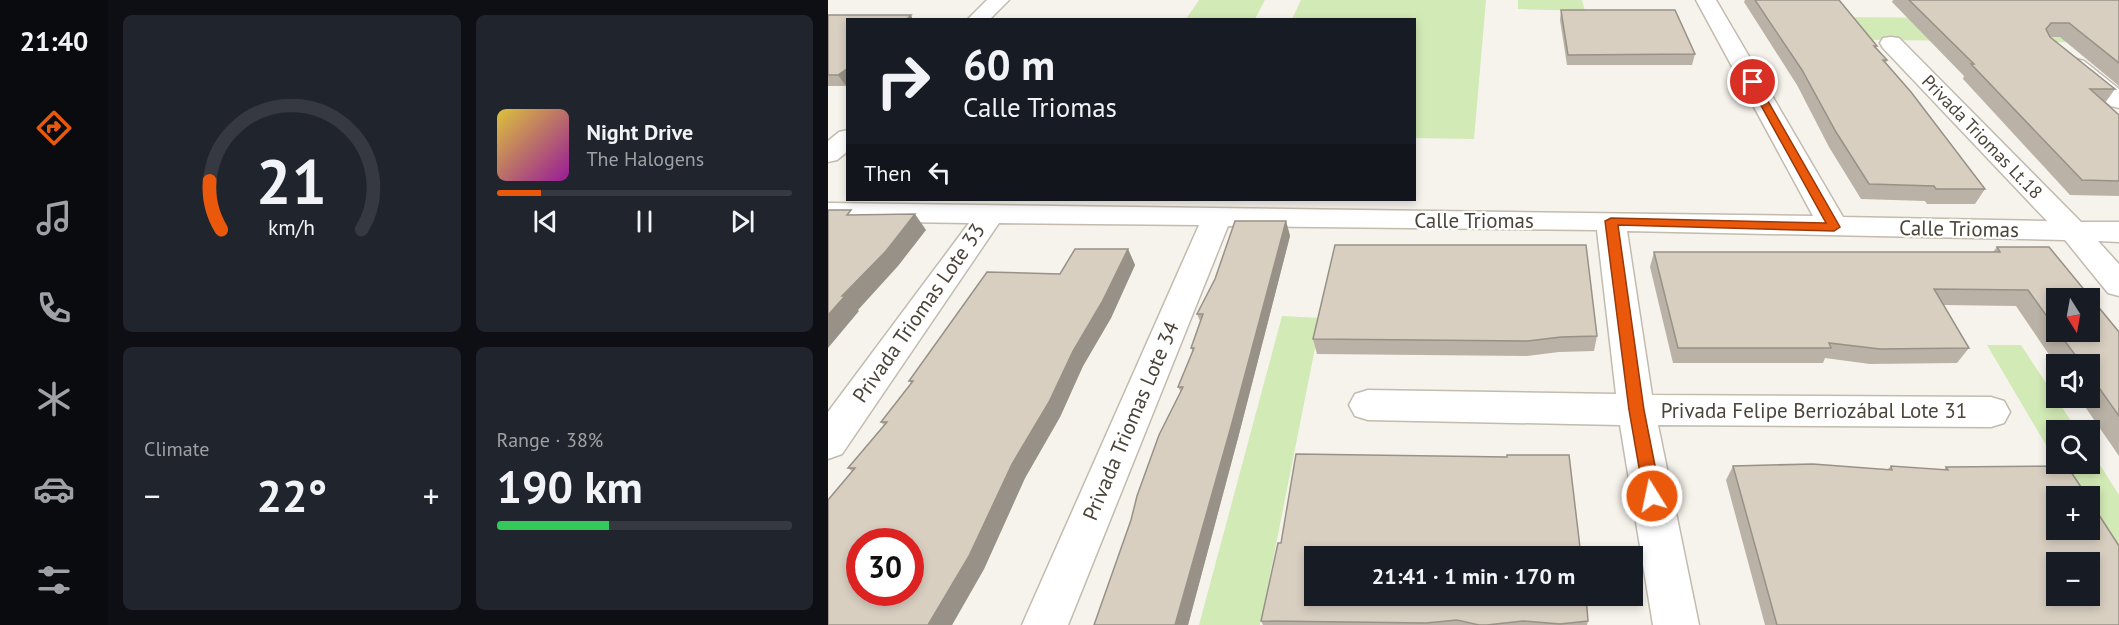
<!DOCTYPE html>
<html lang="en">
<head>
<meta charset="utf-8">
<style>
  :root { --surface:#171b24; --page:#20242c; --text:#f1f3f6; --muted:#9ea1a6; --line:#363941; --accent:#ea580c }
  body { margin:0; font-family:"PT Sans",sans-serif; background:var(--page); color:var(--text); height:100vh; display:flex; flex-direction:column; font-size:22px; white-space:nowrap }
  * { box-sizing:border-box; margin:0 }
  p { font-size:20px; color:var(--muted) }
  .icon { flex:none; width:33px; height:33px; fill:none; stroke:currentColor; stroke-width:2; stroke-linecap:round; stroke-linejoin:round }
  .map { position:relative; flex:1; overflow:hidden }
  .side { display:flex; flex-direction:column; gap:15px; padding:15px; background:#0d0f14; width:720px }
  .side>* { flex:none }
  .top-card { position:absolute; left:18px; top:18px; width:570px; height:183px; border-radius:0px; box-shadow:0 3px 9px #0003; background:#171b24; color:var(--text); overflow:hidden }
  .needle { width:39px; rotate:169deg }
  .tools { position:absolute; left:1218px; top:288px; display:grid; gap:12px }
  .tools a { display:grid; place-items:center; width:54px; height:54px; border-radius:0px; background:var(--surface); box-shadow:0 3px 9px #0003; font-size:30px }
  .speed { position:absolute; left:18px; top:528px; display:flex; gap:12px; font-size:30px; font-weight:700; text-align:center }
  .speed>* { display:grid; place-content:center; width:78px; height:78px; border-radius:50%; background:var(--surface); box-shadow:0 3px 9px #0003; line-height:1 }
  .speed .limit { border:9px solid #d22; background:#fff; color:#111 }
  .pin { position:absolute; display:grid; place-items:center; width:51px; height:51px; color:#fff; margin:-26px; border:3px solid #fff; border-radius:50%; box-shadow:0 2px 6px #0007 }
  .me { position:absolute; width:66px; margin:-33px; rotate:350deg; stroke-linejoin:round; filter:drop-shadow(0 0 4px #0008) }
  .turn { display:flex; align-items:center; gap:21px; height:126px; padding:0 18px; font-size:27px }
  .turn .icon { width:78px; height:78px; stroke-width:2.5 }
  .turn b { display:block; font-size:42px; line-height:51px }
  .then { display:flex; align-items:center; height:57px; padding:0 18px; background:#0003; gap:12px; font-size:22px }
  .big { font-size:45px; font-weight:700; line-height:1.1 }
  .side .card { flex:1; display:flex; flex-direction:column; justify-content:center; gap:9px; min-width:0; padding:0 21px; border-radius:9px; background:var(--page) }
  .side .dial { align-items:center; gap:0 }
  .dial svg { height:156px; overflow:visible; fill:none; stroke:var(--line); stroke-width:7; stroke-linecap:round; text-anchor:middle }
  .dial text { fill:var(--text); stroke:none }
  .song { display:flex; align-items:center; gap:18px }
  .cover { width:72px; height:72px; border-radius:9px; background:linear-gradient(135deg,hsl(50 70% 55%),hsl(300 70% 35%)) }
  .played { height:6px; border-radius:3px; background:linear-gradient(90deg,var(--accent) 15%,var(--line) 15%) }
  .keys { display:flex; justify-content:space-around; direction:ltr }
  .heat { display:flex; justify-content:space-between; align-items:center; font-size:33px; direction:ltr }
  .charge { height:9px; border-radius:4px; background:linear-gradient(90deg,#34c759 38%,var(--line) 0) }
  .side .tiles { flex:1; display:grid; gap:15px; grid-template-columns:repeat(2,1fr) }
  .trip { position:absolute; left:476px; top:546px; width:339px; height:60px; border-radius:0px; background:var(--surface); box-shadow:0 3px 9px #0003; font-weight:700; line-height:60px; text-align:center }
  main { display:flex; flex:1; min-height:0 }
  .menu { display:flex; flex-direction:column; width:108px; justify-content:space-around; align-items:center; background:#090b0e; color:var(--muted) }
  .menu .icon { width:42px; height:42px }
  .menu .active { color:var(--accent) }
  .menu b { font-size:27px; color:var(--text) }
  .map>svg:first-child { display:block }
</style>
</head>
<body>
<main>
<nav class="menu">
<b>21:40</b>
<svg class="icon active" aria-label="directions" viewBox="0 0 24 24"><path d="M12 3l9 9-9 9-9-9zM9 14v-3h6M13 9l2 2-2 2"/></svg>
<svg class="icon" aria-label="music" viewBox="0 0 24 24"><path d="M9 18V5l10-2v13"/><circle cx="6" cy="18" r="3"/><circle cx="16" cy="16" r="3"/></svg>
<svg class="icon" aria-label="phone" viewBox="0 0 24 24"><path d="M5 4h4l2 5-3 2q2 4 5 5l2-3 5 2v4C11 20 4 13 5 4z"/></svg>
<svg class="icon" aria-label="climate" viewBox="0 0 24 24"><path d="M12 3v18M4 7l16 10M4 17L20 7"/></svg>
<svg class="icon" aria-label="car" viewBox="0 0 24 24"><path d="M5 17H2v-5l4-1 3-4h7l3 4 3 1v5h-3M9 17h6M6 11h13"/><circle cx="7" cy="17" r="2"/><circle cx="17" cy="17" r="2"/></svg>
<svg class="icon" aria-label="filters" viewBox="0 0 24 24"><path d="M4 7h16M4 17h16"/><circle cx="9" cy="7" r="2"/><circle cx="15" cy="17" r="2"/></svg>
</nav>
<section class="side">
<div class="tiles">
<div class="card dial"><svg viewBox="0 0 100 80">
<path d="M14 69A42 42 0 1 1 86 69"/>
<path d="M14 69A42 42 0 0 1 8 44" stroke="#ea580c"/>
<text x="50" y="56" font-size="32" font-weight="700">21</text>
<text x="50" y="72" font-size="11">km/h</text>
</svg></div>
<div class="card">
<div class="song"><i class="cover"></i><div><b>Night Drive</b><p>The Halogens</p></div></div>
<div class="played"></div>
<div class="keys"><svg class="icon" aria-label="previous" viewBox="0 0 24 24"><path d="M18 5L8 12l10 7zM5 5v14"/></svg><svg class="icon" aria-label="pause" viewBox="0 0 24 24"><path d="M8 5v14M16 5v14"/></svg><svg class="icon" aria-label="next" viewBox="0 0 24 24"><path d="M6 5l10 7-10 7zM19 5v14"/></svg></div>
</div>
<div class="card"><p>Climate</p>
<div class="heat"><a>−</a><b class="big">22°</b><a>+</a></div>
</div>
<div class="card"><p>Range · 38%</p><b class="big">190 km</b><div class="charge"></div></div>
</div>
</section>
<div class="map">
<svg width="1291" height="625" viewBox="0 0 1291 625">
  <rect width="100%" height="100%" fill="#f6f3ec"/>
  <path fill="#d2eab5" d="M371,0H437L427,19H358Z
    M473,0H658L646,139L587,138L586,20L464,19Z
    M690,0H754L757,11L690,9Z
    M1010,17L1276,19L1291,43L985,39Z
    M454,316L493,318L432,625H371Z
    M1159,345H1193L1249,430H1228V462Z
    M1262,449L1291,495V566L1262,517V496H1249L1230,464H1262Z"/>
  <g fill="none" stroke-linecap="round" stroke-linejoin="round">
    <g stroke="#c2bbae" stroke-width="3">
      <path id="minor" d="M868,0H888L1015,217L1219,221L1055,48L1052,43L1055,38L1063,37L1071,38L1253,222H1291V242L1270,241L1291,264V296L1280,293L1237,240L799,231L824,395L1163,397L1176,401L1182,412L1176,423L1163,427L830,425L871,625H825L792,425L540,420L527,416L521,405L527,394L540,390L788,394L769,230L400,226L240,625H194L371,225L171,223L14,454L0,459V412L141,223L0,221V203L985,216Z
        M1248,59L1256,61L1291,89V108L1283,106L1240,71L1237,66L1240,61Z"/>
    </g>
    <g stroke="#c2bbae" stroke-width="3">
      <path id="tertiary" d="M159,0H181L161,20H139Z
        M20,130V151L9,160L0,162V141L11,132Z"/>
    </g>
    <use href="#minor" fill="#fff" fill-rule="evenodd"/>
    <use href="#tertiary" fill="#fff" fill-rule="evenodd"/>
  </g>
  <path fill="#bab2a6" fill-rule="evenodd" d="M917,0H1011L1049,46L1048,47L1059,60L1058,63L1157,189L1147,204H1099L1097,201L1033,199L1001,147L969,85L916,2Z
    M1065,0H1291V86L1232,37H1222L1287,89L1277,103L1291,115V196L1242,195L1135,79L1136,76L1064,2Z
    M733,10L867,54L864,65H739L732,20Z
    M0,15L18,86H0Z
    M458,221L462,236L410,438L360,625H266L353,392L350,387L365,352L363,348L372,321L369,314Z
    M1169,247L1291,332V456L1251,398H1262V364L1228,365L1188,306L1116,305L1141,348L1129,363L1042,364L997,358L995,363H845L822,267L826,252H1165ZM1228,298L1262,332H1228Z
    M300,249L307,265L283,318L255,366L232,417L197,478L156,569L124,625H0L24,471L20,468L56,425L53,422L83,383L81,381L232,274Z
    M769,336L766,351L731,352L699,356L489,354L485,339Z
    M905,466L1060,469L1063,466L1116,470L1118,467L1291,625H937L898,480Z
    M453,543L760,621L759,625H435L433,621Z"/>
  <path fill="#979187" d="M83,15L85,20H78Z
    M20,68V85L18,86L10,75Z
    M87,214L98,230L70,266L30,310L31,311L0,348V315L14,296Z
    M458,221L462,236L410,438L360,625H347Z
    M300,249L307,265L283,318L255,366L232,417L197,478L156,569L124,625H100L184,464Z"/>
  <path fill="#d8cfc1" stroke="#979187" stroke-width="1.5" fill-rule="evenodd" d="M927,0H1011L1049,46H1046L1059,60H1055L1083,92L1157,189H1108L1106,186L1041,184L1008,132L974,70Z
    M1081,0H1291V63L1241,23H1223L1218,29L1222,37L1287,89H1262L1291,115V181L1254,180L1143,64H1146Z
    M733,10H847L867,54L740,55Z
    M0,15H83L78,20H20V68L10,75H0Z
    M0,210H23L19,215L87,214L58,251L14,296H17L0,315Z
    M407,221H458L404,423L347,625H266L303,520L309,496L331,435L355,387H350L366,348H363L375,314H369L387,279Z
    M507,245H758L769,336L733,337L700,341L485,339Z
    M1169,247H1221L1291,332V416L1262,375V364H1254L1230,332H1262V298H1228V329L1200,290L1106,289L1141,348L1052,349L1001,343L1003,348H850L826,252H1172Z
    M247,249H300L274,302L245,351L221,402L184,464L141,556L100,625H0V500L27,468H20L59,422H53L85,381H81L159,272L232,274ZM32,542H82V592H32Z
    M468,454L679,457V455H741L753,556H486V596H758L760,621L732,624L695,621L659,625H651L629,620L598,623L433,621L450,543H453Z
    M985,464L1064,470L1063,466L1120,470L1118,467L1239,466L1259,496H1228V530H1262V501L1291,546V625H949L905,466ZM1228,562H1262V596H1228Z"/>
  <path fill="#ea580c" stroke="#983908" stroke-width="1.5" d="M921,80L929,82L1012,227L1006,231L790,225L816,410L833,496L830,502L824,504L818,502L816,496L801,410L777,221L783,218L998,223L920,82Z"/>
  <g text-anchor="middle" stroke-width="4.5" stroke-linejoin="round" paint-order="stroke">
    <g font-size="18" fill="#4b4439" stroke="#fff">
      <text transform="translate(1154 137) rotate(46)" y="6">Privada Triomas Lt.18</text>
    </g>
    <g font-size="21" fill="#4b4439" stroke="#fff">
      <text x="646" y="228">Calle Triomas</text>
      <text transform="translate(1131 229) rotate(1)" y="7">Calle Triomas</text>
      <text transform="translate(91 313) rotate(-55)" y="7">Privada Triomas Lote 33</text>
      <text x="986" y="418">Privada Felipe Berriozábal Lote 31</text>
      <text transform="translate(303 421) rotate(-67)" y="7">Privada Triomas Lote 34</text>
    </g>
  </g>
</svg>
<div class="tools">
<a><svg class="needle" viewBox="-14 -14 28 28"><path d="M0-13l5 13h-10z" fill="#e53935"/><path d="M0 13l5-13h-10z" fill="#9ea1a6"/></svg></a>
<a><svg class="icon" aria-label="sound" viewBox="0 0 24 24"><path d="M4 9h4l5-4v14l-5-4H4zM17 9q2 3 0 6"/></svg></a>
<a><svg class="icon" aria-label="search" viewBox="0 0 24 24"><circle cx="10" cy="10" r="6"/><path d="M15 15l6 6"/></svg></a>
<a>+</a>
<a>−</a>
</div>
<div class="speed"><div class="limit">30</div></div>
<div class="pin" style="left:925px;top:82px;background:#d93025"><svg class="icon" aria-label="arrive" viewBox="0 0 24 24"><path d="M6 21V4h12l-3 4 3 4H6"/></svg></div>
<svg class="me" style="left:824px;top:496px" viewBox="-20 -20 40 40"><circle r="17" fill="#ea580c" stroke="#fff" stroke-width="3"/><path d="M0-11L8 9 0 5-8 9z" fill="#fff"/></svg>
<div class="trip">21:41 · 1 min · 170 m</div>
<div class="top-card">
<div class="turn"><svg class="icon" aria-label="right" viewBox="0 0 24 24"><path d="M7 20v-9h11M14 6l5 5-5 5"/></svg><div><b>60 m</b>Calle Triomas</div></div>
<div class="then">Then<svg class="icon" aria-label="left" viewBox="0 0 24 24"><path d="M17 20v-9H6M10 6l-5 5 5 5"/></svg></div>
</div>
</div>
</main>
</body>
</html>
